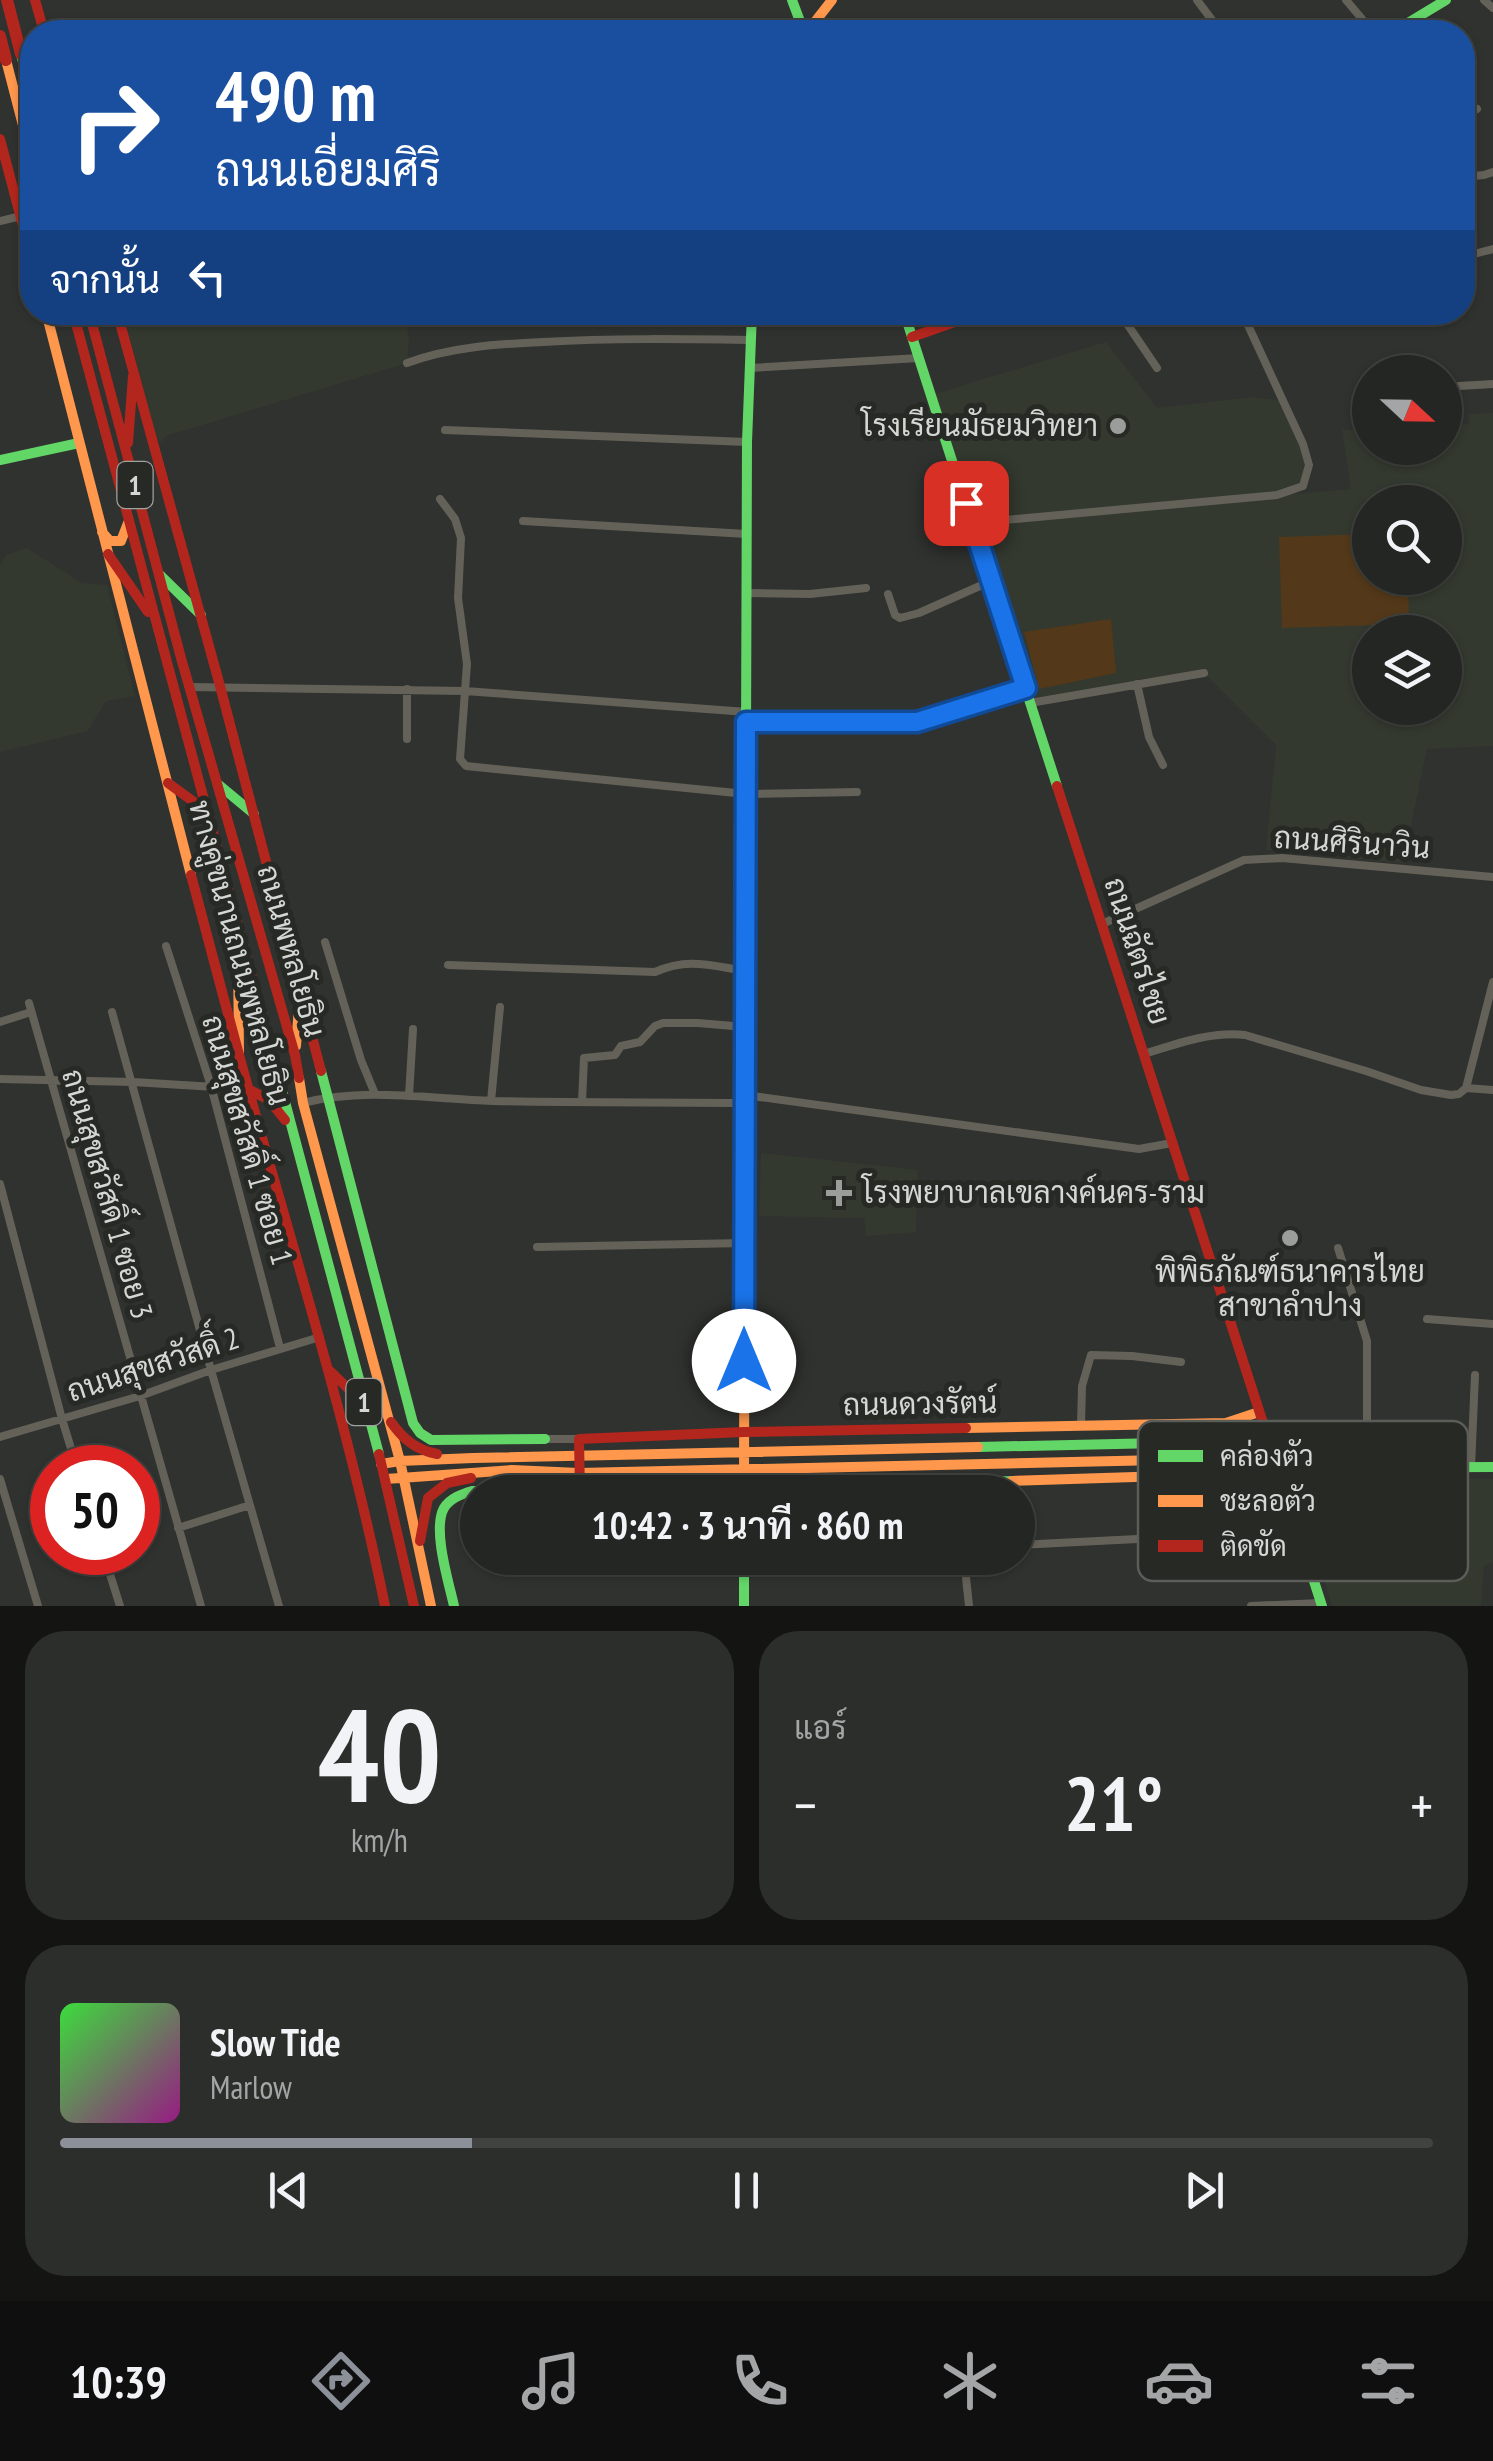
<!DOCTYPE html>
<html lang="th">
<head>
<meta charset="utf-8">
<style>
  :root { --surface:#242623; --page:#2c2e2b; --text:#f1f3f6; --muted:#a3a5a6; --line:#414341; --accent:#8c9099 }
  body { margin:0; font-family:"PT Sans Narrow",Sarabun,sans-serif; background:var(--page); color:var(--text); height:100vh; display:flex; flex-direction:column; font-size:38px; white-space:nowrap }
  * { box-sizing:border-box; margin:0 }
  p { font-size:32px; color:var(--muted) }
  .icon { flex:none; width:55px; height:55px; fill:none; stroke:currentColor; stroke-width:2; stroke-linecap:round; stroke-linejoin:round }
  .map { position:relative; height:1606px; overflow:hidden }
  .drawer { display:flex; flex-direction:column; gap:25px; padding:25px; background:#141513; flex:1 }
  .drawer>* { flex:none }
  .guide { position:absolute; left:20px; top:20px; width:1455px; height:305px; border-radius:40px; box-shadow:0 2px 8px #0004,0 0 0 2px var(--line); background:#1a4fa0; color:#fff; overflow:hidden }
  .needle { width:65px; rotate:112deg }
  .fabs { position:absolute; left:1352px; top:355px; display:grid; gap:20px }
  .fabs a { display:grid; place-items:center; width:110px; height:110px; border-radius:50%; background:var(--surface); box-shadow:0 2px 8px #0004,0 0 0 2px var(--line); font-size:50px }
  .speed { position:absolute; left:30px; top:1445px; display:flex; gap:20px; font-size:50px; font-weight:700; text-align:center }
  .speed>* { display:grid; place-content:center; width:130px; height:130px; border-radius:50%; background:var(--surface); box-shadow:0 2px 8px #0004,0 0 0 2px var(--line); line-height:1 }
  .speed .limit { border:15px solid #d22; background:#fff; color:#111 }
  .pin { position:absolute; display:grid; place-items:center; width:85px; height:85px; color:#fff; margin:-42px; border-radius:20px; box-shadow:0 5px 15px #0006 }
  .me { position:absolute; width:110px; margin:-55px; rotate:0deg; stroke-linejoin:round; filter:drop-shadow(0 0 8px #0008) }
  .turn { display:flex; align-items:center; gap:35px; height:210px; padding:0 30px; font-size:45px }
  .turn .icon { width:130px; height:130px; stroke-width:2.5 }
  .turn b { display:block; font-size:70px; line-height:85px }
  .then { display:flex; align-items:center; height:95px; padding:0 30px; background:#0003; gap:20px; font-size:38px }
  .big { font-size:75px; font-weight:600; line-height:1.1 }
  .drawer .widget { flex:1; display:flex; flex-direction:column; justify-content:center; gap:15px; min-width:0; padding:0 35px; border-radius:40px; background:var(--page) }
  .drawer .dial { align-items:center; gap:0 }
  .dial b { font-size:130px; line-height:1 }
  .song { display:flex; align-items:center; gap:30px }
  .cover { width:120px; height:120px; border-radius:15px; background:linear-gradient(135deg,hsl(120 70% 55%),hsl(310 70% 35%)) }
  .played { height:10px; border-radius:5px; background:linear-gradient(90deg,var(--accent) 30%,var(--line) 30%) }
  .keys { display:flex; justify-content:space-around; direction:ltr }
  .heat { display:flex; justify-content:space-between; align-items:center; font-size:55px; direction:ltr }
  .drawer .tiles { flex:1; display:grid; gap:25px; grid-template-columns:1fr 1fr }
  .widget:last-child { grid-column:span 2 }
  .trip { position:absolute; left:460px; top:1475px; width:575px; height:100px; border-radius:50px; background:var(--surface); box-shadow:0 2px 8px #0004,0 0 0 2px var(--line); font-weight:600; line-height:100px; text-align:center }
  .tab-bar { display:flex; height:160px; justify-content:space-around; align-items:center; background:#0e0f0e; color:var(--muted) }
  .tab-bar .icon { width:70px; height:70px }
  .tab-bar .on { color:var(--accent) }
  .tab-bar b { font-size:45px; color:var(--text) }
  .map>svg:first-child { display:block }
</style>
</head>
<body>
<div class="map">
<svg width="1493" height="1606" viewBox="0 0 1493 1606">
  <rect width="100%" height="100%" fill="#30322f"/>
  <path fill="#33392f" fill-rule="evenodd" d="M123,313H404L409,340L407,363L166,436L160,443L156,436Z
    M1106,342L1157,408L1252,397L1283,401L1309,465L1303,486L1282,495L1351,489L1342,430L1370,429V448H1445V425L1469,424V414L1493,413V746L1427,749L1403,863L1266,850L1276,745L1204,673L1030,703L931,395ZM1370,502H1445V578H1370ZM1370,632H1445V708H1370Z
    M27,548L82,583L107,585L135,696L106,701L88,731L0,752V565L6,555Z
    M761,1153L918,1170L916,1232L866,1236L864,1218L759,1216Z
    M1398,1477L1493,1479V1562L1484,1566L1481,1606H1332L1307,1519L1311,1509L1316,1502L1327,1497Z"/>
  <path fill="#533919" d="M1370,534V578H1408L1409,624L1282,628L1279,537Z
    M1111,619L1116,673L1039,689L1024,632Z"/>
  <g fill="none" stroke-linecap="round" stroke-linejoin="round">
    <path stroke="#646258" stroke-width="8" d="M1197,0L1221,32
      M1346,0L1373,32
      M1484,0L1493,8
      M1462,117L1477,109
      M1462,177L1484,175L1493,172
      M0,221L21,216
      M1462,257L1493,249
      M1119,312L1157,368
      M407,363C450,347 498,344 543,342C612,338 682,339 751,340
      M750,368L919,358
      M1459,386L1493,384
      M445,430L747,442
      M440,499L455,519L461,538L458,598L467,664L460,759L466,766L746,794L857,792
      M523,521L747,534
      M972,523L1277,495L1303,486L1309,465L1303,444L1247,323L1260,312
      M747,593L810,594L866,588
      M888,594L895,615L900,618L919,613L991,581
      M1137,684L1149,737L1163,765
      M189,687L465,691L747,712
      M1030,703L1204,673
      M746,722H917L1026,688
      M407,739V689
      M1102,924L1244,860L1282,858L1493,877
      M325,942L361,1060L375,1094
      M166,946L211,1086L280,1348
      M448,965L655,972C688,957 712,966 746,971
      M1493,982L1466,1088L1493,1090
      M29,1003L201,1606
      M112,1012L211,1370L279,1606
      M0,1022L31,1012
      M1144,1054C1176,1044 1211,1031 1245,1035L1366,1071L1421,1090L1451,1095L1459,1094L1466,1088
      M0,1079L133,1082L248,1089
      M745,1095L1139,1149L1172,1143
      M409,1096L413,1029
      M491,1101L500,1007
      M582,1102L584,1058L615,1055L621,1046L640,1042L655,1026L663,1023H698L745,1027
      M303,1103C365,1087 429,1099 493,1101C577,1103 661,1102 745,1103
      M0,1184L62,1419L77,1468
      M537,1247L745,1243
      M1338,1248L1367,1341V1468
      M1427,1319L1493,1324
      M1081,1426L1082,1386L1091,1355L1132,1356L1181,1362
      M0,1437L140,1396L211,1370L320,1337
      M545,1439H579
      M1471,1467L1475,1375
      M0,1479L38,1606
      M178,1528L250,1505
      M1018,1545L1298,1531
      M103,1552L120,1606
      M964,1558L969,1606
      M1222,1570L1304,1552
      M1251,1606L1321,1603"/>
    <path stroke="#63d668" stroke-width="10" d="M792,0L804,32
      M1393,32L1446,0
      M21,54L32,98
      M904,312L1057,786
      M0,460L79,443
      M160,575L201,615
      M219,785L254,814
      M745,1038L747,442L752,312
      M272,1053L379,1454
      M321,1071L413,1423L420,1433L431,1440L545,1439
      M1265,1429L1322,1606
      M978,1447L1249,1441L1297,1468L1493,1467
      M1291,1503L1299,1483L1316,1472
      M744,1558V1606
      M454,1606C449,1583 432,1529 444,1508C450,1498 462,1494 472,1491L749,1490L1012,1481"/>
    <path stroke="#ff974d" stroke-width="10" d="M807,32L832,0
      M6,60L32,160
      M46,312L191,875
      M102,532L110,541H121L128,523
      M238,952L239,1054
      M296,1046L300,994
      M299,1078L303,1103L400,1461L431,1606
      M966,1428L1226,1423L1259,1412
      M381,1464L400,1461L473,1458L978,1447
      M386,1479L512,1470L579,1473L1250,1458L1272,1454
      M1012,1481L1230,1474L1282,1481
      M744,1492L745,1038"/>
    <path stroke="#b3261e" stroke-width="10" d="M35,0L44,32
      M0,139L32,260
      M73,312L272,1053
      M89,312L181,658L295,1055L299,1078
      M117,312L220,686L321,1071
      M912,337L983,312
      M128,443L133,376
      M108,554L148,612
      M168,783L205,810
      M1057,786L1265,1429
      M191,875C216,968 240,1062 267,1155C310,1305 354,1453 385,1606
      M248,1089L269,1100L285,1120
      M330,1371L363,1403
      M391,1422C403,1439 416,1450 437,1454
      M379,1454L414,1606
      M580,1491L579,1439L744,1432L966,1428
      M420,1541L428,1498L447,1483L471,1478"/>
    <path stroke="#b3261e" stroke-width="12" d="M7,0L21,54
      M0,36L6,60"/>
  </g>
  <g fill="none" stroke-linecap="round" stroke-linejoin="round">
    <g stroke="#114b97" stroke-width="25">
      <path id="route" d="M744,1361L746,722H917L1026,688L966,503"/>
    </g>
    <use href="#route" stroke="#1a73e8" stroke-width="18"/>
  </g>
  <g fill="#9b9d9a" stroke="#262924" stroke-width="4">
    <circle cx="1118" cy="426" r="10"/>
    <path d="M834 1178h10v10h10v10h-10v10h-10v-10h-10v-10h10z"/>
    <circle cx="1290" cy="1238" r="10"/>
  </g>
  <g text-anchor="middle" stroke-width="10" stroke-linejoin="round" paint-order="stroke">
    <g fill="#262924" stroke="#a0a39f" stroke-width="2.5">
      <rect x="117.5" y="462" width="35" height="46" rx="8"/>
      <rect x="346.5" y="1379" width="35" height="46" rx="8"/>
    </g>
    <g font-size="28" font-weight="bold" fill="#d5d7d4">
      <text x="135" y="495">1</text>
      <text x="364" y="1412">1</text>
    </g>
    <g font-size="30" fill="#d5d7d4" stroke="#262924" text-anchor="end">
      <text x="1098" y="436">โรงเรียนมัธยมวิทยา</text>
      <text x="862" y="1203" text-anchor="start">โรงพยาบาลเขลางค์นคร-ราม</text>
      <text x="1290" y="1282" text-anchor="middle">พิพิธภัณฑ์ธนาคารไทย<tspan x="1290" dy="34">สาขาลำปาง</tspan></text>
    </g>
    <g font-size="30" fill="#d5d7d4" stroke="#262924">
      <text transform="translate(1352 843) rotate(4)" y="10">ถนนศิรินาวิน</text>
      <text transform="translate(291 951) rotate(74)" y="10">ถนนพหลโยธิน</text>
      <text transform="translate(1137 951) rotate(72)" y="10">ถนนฉัตรไชย</text>
      <text transform="translate(239 953) rotate(75)" y="10">ทางคู่ขนานถนนพหลโยธิน</text>
      <text transform="translate(247 1140) rotate(74)" y="10">ถนนสุขสวัสดิ์ 1 ซอย 1</text>
      <text transform="translate(107 1194) rotate(74)" y="10">ถนนสุขสวัสดิ์ 1 ซอย 3</text>
      <text transform="translate(153 1365) rotate(-18)" y="10">ถนนสุขสวัสดิ์ 2</text>
      <text transform="translate(920 1404) rotate(-1)" y="10">ถนนดวงรัตน์</text>
    </g>
  </g>
  <rect x="1138" y="1421" width="330" height="160" rx="15" fill="#262924" stroke="#5b5d59" stroke-width="2.5"/>
  <rect x="1158" y="1450" width="45" height="12" fill="#63d668"/>
  <rect x="1158" y="1495" width="45" height="12" fill="#ff974d"/>
  <rect x="1158" y="1540" width="45" height="12" fill="#b3261e"/>
  <g font-size="28" fill="#d5d7d4">
    <text x="1220" y="1466">คล่องตัว</text>
    <text x="1220" y="1511">ชะลอตัว</text>
    <text x="1220" y="1556">ติดขัด</text>
  </g>
</svg>
<div class="fabs">
<a><svg class="needle" viewBox="-14 -14 28 28"><path d="M0-13l5 13h-10z" fill="#e53935"/><path d="M0 13l5-13h-10z" fill="#a3a5a6"/></svg></a>
<a><svg class="icon" aria-label="search" viewBox="0 0 24 24"><circle cx="10" cy="10" r="6"/><path d="M15 15l6 6"/></svg></a>
<a><svg class="icon" aria-label="layers" viewBox="0 0 24 24"><path d="M12 4l9 5-9 5-9-5zM3 14l9 5 9-5"/></svg></a>
</div>
<div class="speed"><div class="limit">50</div></div>
<div class="pin" style="left:966px;top:503px;background:#d93025"><svg class="icon" aria-label="arrive" viewBox="0 0 24 24"><path d="M6 21V4h12l-3 4 3 4H6"/></svg></div>
<svg class="me" style="left:744px;top:1361px" viewBox="-20 -20 40 40"><circle r="19" fill="#fff"/><path d="M0-13L10 11 0 6-10 11z" fill="#1a73e8"/></svg>
<div class="trip">10:42 · 3 นาที · 860 m</div>
<div class="guide">
<div class="turn"><svg class="icon" aria-label="right" viewBox="0 0 24 24"><path d="M7 20v-9h11M14 6l5 5-5 5"/></svg><div><b>490 m</b>ถนนเอี่ยมศิริ</div></div>
<div class="then">จากนั้น<svg class="icon" aria-label="left" viewBox="0 0 24 24"><path d="M17 20v-9H6M10 6l-5 5 5 5"/></svg></div>
</div>
</div>
<section class="drawer">
<div class="tiles">
<div class="widget dial"><b>40</b><p>km/h</p></div>
<div class="widget"><p>แอร์</p>
<div class="heat"><a>−</a><b class="big">21°</b><a>+</a></div>
</div>
<div class="widget">
<div class="song"><i class="cover"></i><div><b>Slow Tide</b><p>Marlow</p></div></div>
<div class="played"></div>
<div class="keys"><svg class="icon" aria-label="previous" viewBox="0 0 24 24"><path d="M18 5L8 12l10 7zM5 5v14"/></svg><svg class="icon" aria-label="pause" viewBox="0 0 24 24"><path d="M8 5v14M16 5v14"/></svg><svg class="icon" aria-label="next" viewBox="0 0 24 24"><path d="M6 5l10 7-10 7zM19 5v14"/></svg></div>
</div>
</div>
</section>
<nav class="tab-bar">
<b>10:39</b>
<svg class="icon on" aria-label="directions" viewBox="0 0 24 24"><path d="M12 3l9 9-9 9-9-9zM9 14v-3h6M13 9l2 2-2 2"/></svg>
<svg class="icon" aria-label="music" viewBox="0 0 24 24"><path d="M9 18V5l10-2v13"/><circle cx="6" cy="18" r="3"/><circle cx="16" cy="16" r="3"/></svg>
<svg class="icon" aria-label="phone" viewBox="0 0 24 24"><path d="M5 4h4l2 5-3 2q2 4 5 5l2-3 5 2v4C11 20 4 13 5 4z"/></svg>
<svg class="icon" aria-label="climate" viewBox="0 0 24 24"><path d="M12 3v18M4 7l16 10M4 17L20 7"/></svg>
<svg class="icon" aria-label="car" viewBox="0 0 24 24"><path d="M5 17H2v-5l4-1 3-4h7l3 4 3 1v5h-3M9 17h6M6 11h13"/><circle cx="7" cy="17" r="2"/><circle cx="17" cy="17" r="2"/></svg>
<svg class="icon" aria-label="filters" viewBox="0 0 24 24"><path d="M4 7h16M4 17h16"/><circle cx="9" cy="7" r="2"/><circle cx="15" cy="17" r="2"/></svg>
</nav>
</body>
</html>
